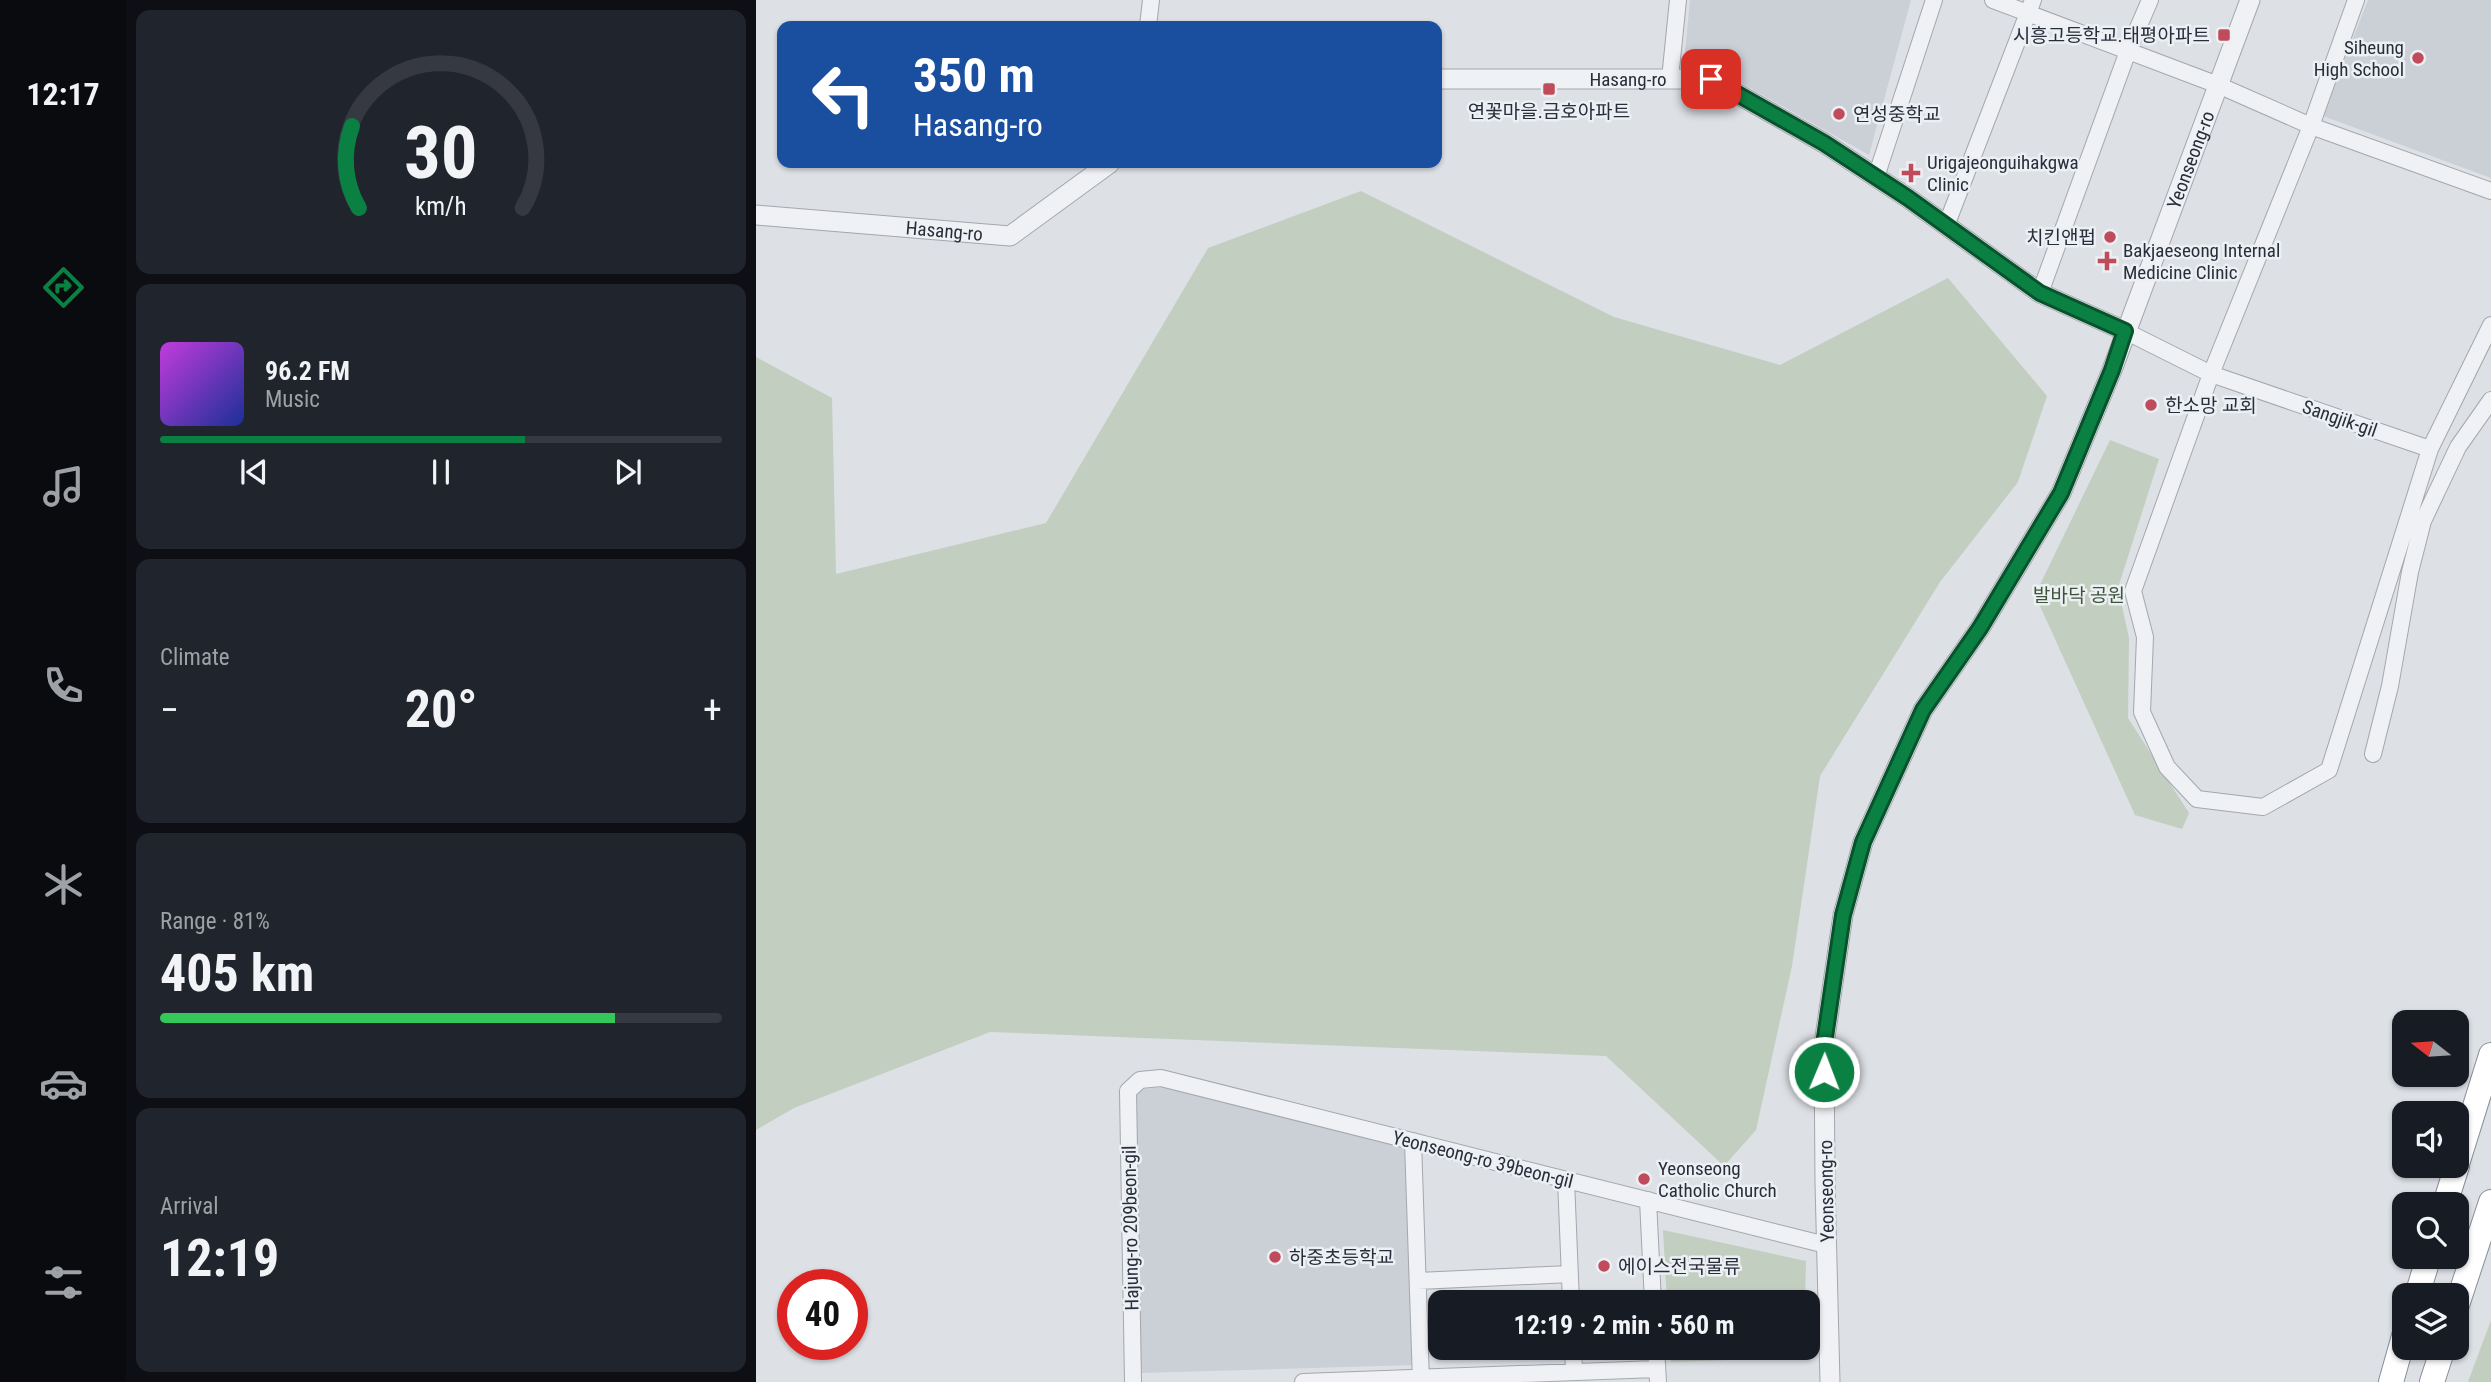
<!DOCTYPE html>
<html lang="en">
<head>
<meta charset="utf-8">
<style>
  :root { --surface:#171b24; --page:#20242c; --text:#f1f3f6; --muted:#9ea1a6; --line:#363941; --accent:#0b8043 }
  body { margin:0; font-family:"Roboto Condensed","Noto Sans KR",sans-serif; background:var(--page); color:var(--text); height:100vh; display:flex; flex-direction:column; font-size:26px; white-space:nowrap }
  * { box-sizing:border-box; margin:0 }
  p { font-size:23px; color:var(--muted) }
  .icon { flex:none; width:38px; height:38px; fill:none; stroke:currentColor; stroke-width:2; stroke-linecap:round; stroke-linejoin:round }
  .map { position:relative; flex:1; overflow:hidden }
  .side { display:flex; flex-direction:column; gap:10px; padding:10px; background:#0d0f14; width:630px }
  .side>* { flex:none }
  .top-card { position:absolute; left:21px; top:21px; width:665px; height:147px; border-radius:14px; box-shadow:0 2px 5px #0004; background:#1a4fa0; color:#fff; overflow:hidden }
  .needle { width:46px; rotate:287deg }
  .buttons { position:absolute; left:1636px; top:1010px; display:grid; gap:14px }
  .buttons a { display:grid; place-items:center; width:77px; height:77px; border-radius:14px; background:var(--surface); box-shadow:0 2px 5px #0004; font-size:35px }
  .speed { position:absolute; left:21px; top:1269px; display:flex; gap:14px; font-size:35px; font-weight:700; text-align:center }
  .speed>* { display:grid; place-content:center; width:91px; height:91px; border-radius:50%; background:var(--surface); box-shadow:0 2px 5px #0004; line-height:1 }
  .speed .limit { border:10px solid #d22; background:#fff; color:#111 }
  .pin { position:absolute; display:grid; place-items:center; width:60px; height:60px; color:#fff; margin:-30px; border-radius:14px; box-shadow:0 4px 10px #0006 }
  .me { position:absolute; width:77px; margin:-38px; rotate:1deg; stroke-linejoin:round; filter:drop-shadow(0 0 5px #0008) }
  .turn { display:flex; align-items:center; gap:24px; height:147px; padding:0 21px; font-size:32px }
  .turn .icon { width:91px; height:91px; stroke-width:2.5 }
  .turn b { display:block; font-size:49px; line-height:60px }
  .big { font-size:52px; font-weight:700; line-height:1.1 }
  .side .tile { flex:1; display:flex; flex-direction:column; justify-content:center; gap:10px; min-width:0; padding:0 24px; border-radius:14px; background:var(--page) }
  .side .dial { align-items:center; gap:0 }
  .dial svg { height:182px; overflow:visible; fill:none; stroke:var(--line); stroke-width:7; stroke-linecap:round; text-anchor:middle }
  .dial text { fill:var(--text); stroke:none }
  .song { display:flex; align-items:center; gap:21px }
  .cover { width:84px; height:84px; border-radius:10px; background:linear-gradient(135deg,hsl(290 70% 55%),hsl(230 70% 35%)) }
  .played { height:7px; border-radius:4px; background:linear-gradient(90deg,var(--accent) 65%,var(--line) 65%) }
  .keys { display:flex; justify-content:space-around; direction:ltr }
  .heat { display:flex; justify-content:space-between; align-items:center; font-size:38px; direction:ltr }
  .charge { height:10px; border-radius:5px; background:linear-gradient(90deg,#34c759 81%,var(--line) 0) }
  .trip { position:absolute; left:672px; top:1290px; width:392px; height:70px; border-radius:14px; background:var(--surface); box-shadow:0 2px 5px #0004; font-weight:700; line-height:70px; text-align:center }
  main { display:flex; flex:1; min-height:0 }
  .menu { display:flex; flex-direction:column; width:126px; justify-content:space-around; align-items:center; background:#090b0e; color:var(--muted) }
  .menu .icon { width:49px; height:49px }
  .menu .on { color:var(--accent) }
  .menu b { font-size:32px; color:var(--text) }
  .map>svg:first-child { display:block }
</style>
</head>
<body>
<main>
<nav class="menu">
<b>12:17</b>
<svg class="icon on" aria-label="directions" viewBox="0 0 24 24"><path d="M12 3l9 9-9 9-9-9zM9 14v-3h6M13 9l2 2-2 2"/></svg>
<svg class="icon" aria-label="music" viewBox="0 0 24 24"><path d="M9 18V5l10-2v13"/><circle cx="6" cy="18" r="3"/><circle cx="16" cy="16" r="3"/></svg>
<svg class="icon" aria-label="phone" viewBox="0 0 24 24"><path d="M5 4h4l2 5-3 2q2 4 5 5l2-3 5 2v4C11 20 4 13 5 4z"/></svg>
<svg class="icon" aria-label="climate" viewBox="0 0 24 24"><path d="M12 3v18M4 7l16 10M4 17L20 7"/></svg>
<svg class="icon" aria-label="car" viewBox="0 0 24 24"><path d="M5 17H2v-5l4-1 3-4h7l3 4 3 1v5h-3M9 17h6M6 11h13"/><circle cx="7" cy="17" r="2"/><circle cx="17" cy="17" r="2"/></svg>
<svg class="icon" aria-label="filters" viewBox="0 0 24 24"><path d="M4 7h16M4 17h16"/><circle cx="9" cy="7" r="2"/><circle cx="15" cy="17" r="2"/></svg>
</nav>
<section class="side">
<div class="tile dial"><svg viewBox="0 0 100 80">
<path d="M14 69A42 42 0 1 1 86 69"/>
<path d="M14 69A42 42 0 0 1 11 33" stroke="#0b8043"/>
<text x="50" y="56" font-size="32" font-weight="700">30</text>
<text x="50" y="72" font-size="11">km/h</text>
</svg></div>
<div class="tile">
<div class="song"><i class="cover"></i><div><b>96.2 FM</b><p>Music</p></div></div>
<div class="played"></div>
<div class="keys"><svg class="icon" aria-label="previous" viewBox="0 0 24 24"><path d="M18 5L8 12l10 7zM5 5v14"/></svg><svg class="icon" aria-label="pause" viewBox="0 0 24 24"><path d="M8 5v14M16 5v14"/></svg><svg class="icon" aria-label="next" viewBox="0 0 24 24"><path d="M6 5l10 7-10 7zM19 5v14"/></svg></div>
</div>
<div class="tile"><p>Climate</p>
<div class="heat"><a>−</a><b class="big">20°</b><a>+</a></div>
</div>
<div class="tile"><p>Range · 81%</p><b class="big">405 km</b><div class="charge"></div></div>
<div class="tile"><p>Arrival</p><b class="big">12:19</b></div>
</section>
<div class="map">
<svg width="1735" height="1382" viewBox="0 0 1735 1382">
  <rect width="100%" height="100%" fill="#dde0e5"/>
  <path fill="#cbcfd6" d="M934,0H1155L1113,155L969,74L928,64Z
    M1612,0H1735V178L1567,116Z
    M406,1087L652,1149L657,1365L385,1373L380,1095L382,1090Z"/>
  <path fill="#c2cebf" d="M605,191L858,317L1024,365L1192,278L1291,396L1262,482L1184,582L1064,776L1036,966L1000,1130L968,1166L850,1056L234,1032L38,1108L0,1130V357L76,398L80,574L290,523L452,248Z
    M1354,440L1403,459L1362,588L1373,638L1372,718L1433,813L1426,829L1379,815L1279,595Z
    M907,1230L1050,1261L1049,1302H911Z
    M1735,1320V1382H1712Z
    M914,1348H1048L1049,1357L915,1362Z"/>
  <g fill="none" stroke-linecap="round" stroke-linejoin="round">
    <g stroke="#a3a7ae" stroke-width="18">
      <path id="minor" d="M1237,0L1462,85L1555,126L1600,0
        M392,26L395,0
        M914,79L922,0
        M1120,177L1178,0
        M1735,191L1555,126L1455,374L1377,591L1389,637L1386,712L1411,767L1441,799L1507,807L1573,770L1674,449L1735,325
        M1190,226L1277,0
        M1284,293L1372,51L1394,0
        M1369,331L1455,374L1674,449
        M1617,754L1634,686L1654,572L1667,521L1702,447L1735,400
        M657,1141L665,1382
        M810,1180L815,1302
        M892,1200L897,1302
        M662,1281L814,1274
        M817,1348L818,1372
        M900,1348L902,1382
        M377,1382L372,1091L384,1080L405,1078L1070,1245
        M547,1382L901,1369"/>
    </g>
    <g stroke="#a3a7ae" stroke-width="21">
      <g id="tertiary">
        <path id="s1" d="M681,79H955L1068,143L1152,198L1284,293L1369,331"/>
        <path id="s2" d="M0,215L254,236L354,163"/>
        <path id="s3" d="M1074,1382L1069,1183L1068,1044L1087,915L1107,842L1167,710L1224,628L1305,493L1356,370L1494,0"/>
      </g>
    </g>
    <g stroke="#868d9a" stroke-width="26">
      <path id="trunk" d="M1701,1164L1735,1055
        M1689,1204L1701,1166
        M1661,1295L1673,1256
        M1701,1305L1735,1202
        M1635,1382L1648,1336
        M1676,1382L1687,1348"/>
    </g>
    <use href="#minor" stroke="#eff1f4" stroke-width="16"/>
    <use href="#tertiary" stroke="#eff1f4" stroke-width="19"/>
    <use href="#trunk" stroke="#fff" stroke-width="24"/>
  </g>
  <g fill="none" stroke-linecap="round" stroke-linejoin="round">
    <g stroke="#07532c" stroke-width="18">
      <path id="route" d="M955,79L1068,143L1152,198L1284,293L1369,331L1356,370L1305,493L1224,628L1167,710L1107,842L1087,915L1068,1044V1072"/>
    </g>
    <use href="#route" stroke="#0b8043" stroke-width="12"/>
  </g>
  <g fill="#c04c5b" stroke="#eceff3" stroke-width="2.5">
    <rect x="1461" y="28" width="14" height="14" rx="3.5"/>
    <circle cx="1662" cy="58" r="7"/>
    <rect x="786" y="82" width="14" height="14" rx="3.5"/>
    <circle cx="1083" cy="114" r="7"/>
    <path d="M1151.5 162.5h7v7h7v7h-7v7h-7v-7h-7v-7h7z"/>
    <circle cx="1354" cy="237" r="7"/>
    <path d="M1347.5 250.5h7v7h7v7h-7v7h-7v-7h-7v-7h7z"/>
    <circle cx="1395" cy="405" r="7"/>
    <circle cx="888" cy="1179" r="7"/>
    <circle cx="519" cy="1257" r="7"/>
    <circle cx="848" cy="1266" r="7"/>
  </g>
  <g text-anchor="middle" stroke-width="5" stroke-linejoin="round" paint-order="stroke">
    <g font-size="19" fill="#282e3a" stroke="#eceff3" text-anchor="start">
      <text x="1454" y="42" text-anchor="end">시흥고등학교.태평아파트</text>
      <text x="1648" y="54" text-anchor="end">Siheung<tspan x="1648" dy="22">High School</tspan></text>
      <text x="793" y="118" text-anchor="middle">연꽃마을.금호아파트</text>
      <text x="1097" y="121">연성중학교</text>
      <text x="1171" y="169">Urigajeonguihakgwa<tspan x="1171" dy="22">Clinic</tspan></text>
      <text x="1340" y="244" text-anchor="end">치킨앤펍</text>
      <text x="1367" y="257">Bakjaeseong Internal<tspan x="1367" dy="22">Medicine Clinic</tspan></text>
      <text x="1409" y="412">한소망 교회</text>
      <text x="902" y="1175">Yeonseong<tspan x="902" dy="22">Catholic Church</tspan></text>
      <text x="533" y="1264">하중초등학교</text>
      <text x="862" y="1273">에이스전국물류</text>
    </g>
    <g font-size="19" fill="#282e3a" stroke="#eceff3">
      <text dy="7" stroke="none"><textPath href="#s1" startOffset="191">Hasang-ro</textPath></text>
      <text dy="7" stroke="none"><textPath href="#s3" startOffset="1304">Yeonseong-ro</textPath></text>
      <text dy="7" stroke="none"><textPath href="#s2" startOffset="189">Hasang-ro</textPath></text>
      <text transform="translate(1584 418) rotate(19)" y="7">Sangjik-gil</text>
      <text transform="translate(727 1159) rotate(14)" y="7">Yeonseong-ro 39beon-gil</text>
      <text transform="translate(1070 1191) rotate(-91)" y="7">Yeonseong-ro</text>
      <text transform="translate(374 1228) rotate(-91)" y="7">Hajung-ro 209beon-gil</text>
    </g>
    <g font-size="19" fill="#3c5437" stroke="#eceff3">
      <text x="1323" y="602">발바닥 공원</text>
    </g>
  </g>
</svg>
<div class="buttons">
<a><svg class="needle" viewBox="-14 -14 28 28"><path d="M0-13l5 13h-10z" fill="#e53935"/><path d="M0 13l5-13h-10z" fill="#9ea1a6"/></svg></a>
<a><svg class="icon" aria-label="sound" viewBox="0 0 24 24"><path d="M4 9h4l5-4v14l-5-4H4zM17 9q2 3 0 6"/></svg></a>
<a><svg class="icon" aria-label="search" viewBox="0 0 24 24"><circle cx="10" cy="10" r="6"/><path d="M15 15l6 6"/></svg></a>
<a><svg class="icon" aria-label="layers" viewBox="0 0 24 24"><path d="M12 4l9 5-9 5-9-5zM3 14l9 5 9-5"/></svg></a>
</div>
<div class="speed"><div class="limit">40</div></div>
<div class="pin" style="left:955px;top:79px;background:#d93025"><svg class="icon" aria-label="arrive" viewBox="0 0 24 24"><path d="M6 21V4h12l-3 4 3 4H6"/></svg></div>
<svg class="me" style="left:1068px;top:1072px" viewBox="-20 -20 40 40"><circle r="17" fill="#0b8043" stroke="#fff" stroke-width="3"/><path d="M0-11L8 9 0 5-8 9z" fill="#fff"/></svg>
<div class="trip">12:19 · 2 min · 560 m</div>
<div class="top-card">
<div class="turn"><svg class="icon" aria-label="left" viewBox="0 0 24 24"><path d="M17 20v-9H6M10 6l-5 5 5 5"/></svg><div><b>350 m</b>Hasang-ro</div></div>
</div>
</div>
</main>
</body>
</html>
